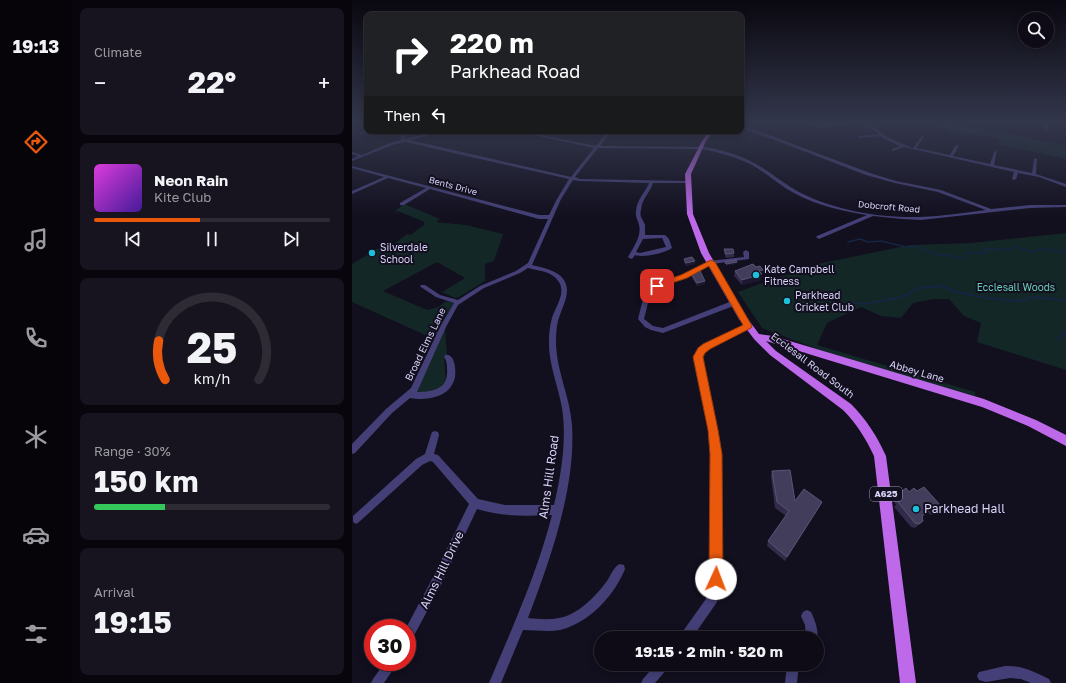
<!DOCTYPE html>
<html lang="en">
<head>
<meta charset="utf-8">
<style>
  :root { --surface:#0e0b16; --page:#17141f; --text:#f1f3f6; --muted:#9b9ba1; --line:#2e2b35; --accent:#ea580c }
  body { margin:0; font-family:"Golos Text",sans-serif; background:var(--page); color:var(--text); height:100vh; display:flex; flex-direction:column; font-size:15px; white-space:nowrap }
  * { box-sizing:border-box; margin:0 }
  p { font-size:13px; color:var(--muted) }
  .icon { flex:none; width:22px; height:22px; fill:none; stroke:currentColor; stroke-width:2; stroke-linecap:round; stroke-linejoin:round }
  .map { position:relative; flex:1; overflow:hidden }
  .side { display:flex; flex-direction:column; gap:8px; padding:8px; background:#08060c; width:280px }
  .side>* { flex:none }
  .hud { position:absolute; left:12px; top:12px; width:380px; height:122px; border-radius:8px; box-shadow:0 2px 10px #0003,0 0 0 1px var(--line); background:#202124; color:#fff; overflow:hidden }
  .buttons { position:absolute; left:666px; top:12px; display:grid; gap:8px }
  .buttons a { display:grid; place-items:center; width:36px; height:36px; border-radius:50%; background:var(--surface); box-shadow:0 2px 10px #0003,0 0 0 1px var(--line); font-size:20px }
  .speed { position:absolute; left:12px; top:619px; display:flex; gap:8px; font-size:20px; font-weight:700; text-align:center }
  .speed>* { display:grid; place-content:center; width:52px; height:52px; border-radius:50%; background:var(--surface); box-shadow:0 2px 10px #0003,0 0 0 1px var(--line); line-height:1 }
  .speed .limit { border:6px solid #d22; background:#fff; color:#111 }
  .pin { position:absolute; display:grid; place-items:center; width:34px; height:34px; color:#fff; margin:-17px; border-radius:8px; box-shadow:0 2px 6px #0006 }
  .me { position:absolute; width:44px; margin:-22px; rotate:2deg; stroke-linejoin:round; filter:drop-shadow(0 0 3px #0008) }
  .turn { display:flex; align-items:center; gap:14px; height:84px; padding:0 20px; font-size:18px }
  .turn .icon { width:52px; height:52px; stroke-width:2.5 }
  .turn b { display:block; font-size:28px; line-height:34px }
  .then { display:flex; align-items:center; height:38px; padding:0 20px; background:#0003; gap:8px; font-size:15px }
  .big { font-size:30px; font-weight:700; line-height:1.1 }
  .side .card { flex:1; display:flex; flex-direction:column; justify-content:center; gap:6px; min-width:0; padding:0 14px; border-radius:8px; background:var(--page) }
  .side .dial { align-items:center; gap:0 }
  .dial svg { height:104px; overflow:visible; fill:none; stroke:var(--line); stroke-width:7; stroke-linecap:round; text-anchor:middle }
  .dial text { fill:var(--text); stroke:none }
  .song { display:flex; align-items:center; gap:12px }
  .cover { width:48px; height:48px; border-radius:6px; background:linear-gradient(135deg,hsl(300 70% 55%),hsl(260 70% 35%)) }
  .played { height:4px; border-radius:2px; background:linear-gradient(90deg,var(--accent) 45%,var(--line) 45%) }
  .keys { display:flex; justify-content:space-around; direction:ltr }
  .heat { display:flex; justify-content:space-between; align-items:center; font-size:22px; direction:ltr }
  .charge { height:6px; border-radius:3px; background:linear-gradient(90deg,#34c759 30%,var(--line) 0) }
  .trip { position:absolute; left:242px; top:631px; width:230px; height:40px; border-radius:20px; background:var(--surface); box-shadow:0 2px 10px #0003,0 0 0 1px var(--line); font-weight:700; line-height:40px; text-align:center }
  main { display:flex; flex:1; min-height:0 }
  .menu { display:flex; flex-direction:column; width:72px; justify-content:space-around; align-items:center; background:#060409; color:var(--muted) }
  .menu .icon { width:28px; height:28px }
  .menu .on { color:var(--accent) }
  .menu b { font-size:18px; color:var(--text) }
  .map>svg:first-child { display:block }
</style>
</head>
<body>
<main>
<nav class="menu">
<b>19:13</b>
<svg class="icon on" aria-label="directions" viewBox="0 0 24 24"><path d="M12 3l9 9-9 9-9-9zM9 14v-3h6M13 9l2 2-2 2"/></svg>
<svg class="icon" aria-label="music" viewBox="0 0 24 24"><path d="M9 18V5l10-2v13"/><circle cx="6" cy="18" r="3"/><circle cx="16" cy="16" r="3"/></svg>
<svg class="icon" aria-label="phone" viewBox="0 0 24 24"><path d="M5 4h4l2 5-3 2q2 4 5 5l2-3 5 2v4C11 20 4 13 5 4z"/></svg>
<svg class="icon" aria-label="climate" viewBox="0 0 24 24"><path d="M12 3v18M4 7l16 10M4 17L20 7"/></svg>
<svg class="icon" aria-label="car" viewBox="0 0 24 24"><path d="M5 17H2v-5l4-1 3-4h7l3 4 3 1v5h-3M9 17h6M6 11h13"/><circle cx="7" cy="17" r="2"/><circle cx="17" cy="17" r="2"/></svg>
<svg class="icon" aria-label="filters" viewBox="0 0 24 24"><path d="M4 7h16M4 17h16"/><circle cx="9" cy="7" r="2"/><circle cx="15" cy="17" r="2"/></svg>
</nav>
<section class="side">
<div class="card"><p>Climate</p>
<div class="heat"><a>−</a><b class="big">22°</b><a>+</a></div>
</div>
<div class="card">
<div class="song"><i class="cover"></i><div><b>Neon Rain</b><p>Kite Club</p></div></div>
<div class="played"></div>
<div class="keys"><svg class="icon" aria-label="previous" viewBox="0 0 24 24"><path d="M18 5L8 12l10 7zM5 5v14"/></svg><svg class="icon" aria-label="pause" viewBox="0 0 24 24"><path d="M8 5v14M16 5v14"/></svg><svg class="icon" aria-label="next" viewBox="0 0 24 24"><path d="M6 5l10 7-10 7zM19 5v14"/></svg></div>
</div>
<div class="card dial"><svg viewBox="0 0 100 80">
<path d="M14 69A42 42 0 1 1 86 69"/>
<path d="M14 69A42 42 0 0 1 9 39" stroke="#ea580c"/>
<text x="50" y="56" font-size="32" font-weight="700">25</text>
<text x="50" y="72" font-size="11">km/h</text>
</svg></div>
<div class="card"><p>Range · 30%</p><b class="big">150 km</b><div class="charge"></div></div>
<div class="card"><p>Arrival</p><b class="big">19:15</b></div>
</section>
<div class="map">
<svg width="714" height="683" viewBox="0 0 714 683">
  <rect width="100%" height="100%" fill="#120f1e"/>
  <path fill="#132727" d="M555,123C609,123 662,134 714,146V159L645,144L648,138L612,133V135L597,132V128Z
    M52,204L88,219L84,222L114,225L151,234L142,261L133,264V281L107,297L103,298L90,292L113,278L85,262L31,291L75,310L86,307L94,301L102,303L82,339L0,302V264L37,242L42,244L55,234L58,235L72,225V222L46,211L42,212Z
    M714,233V370L625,342L629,323L612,316L597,299H582L561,303L549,318L529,316L509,307L475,323L465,345L623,392V396L497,361L410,328L386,292L413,282L414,279L442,274L446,268L558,245L619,243Z
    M93,328L95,355L92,356L94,381C86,392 78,393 66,393L64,390Z"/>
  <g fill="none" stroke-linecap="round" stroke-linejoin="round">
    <path stroke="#152542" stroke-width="1" d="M598,130L607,133L616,132L661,141L666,144H678L714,158"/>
    <path stroke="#152542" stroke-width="1.5" d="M496,242L508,239L516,242L529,241L554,247L562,246L591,256L595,254L604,258H613L615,253H635L632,249L659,250L662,247L684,252L686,249H690L714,252"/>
    <path stroke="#152542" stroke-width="2" d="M502,303L511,304L546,298L557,294L566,288L591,286L601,291L633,298L668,301L680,297L714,300
      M705,340L714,331"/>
    <path fill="#444077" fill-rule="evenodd" d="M446,123L470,125L506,123L470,127Z
      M513,123H517L535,137L558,147L561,148L570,136L572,137L564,148L598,155L603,146L605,145L607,146L601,156L638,164L642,152L645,151L642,165L680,173L682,159L685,158L684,174L714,184V187L687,177L666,173L664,179L662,180L660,179L662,172L552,147L540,151V149L548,146L533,139L529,136L507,138L506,137L508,136L527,134Z
      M692,123H696V130L693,129Z
      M710,123H714V125Z
      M389,126L417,135L518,173L544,181L589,190L639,209L678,205H714V207L678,208L569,220L550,219L521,216L467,239L464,237L465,236L515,215C491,211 466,206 444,194C428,186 416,174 400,165C385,157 368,153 351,149L246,148L223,177L228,179L336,181L338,182L336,183H301C298,193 290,198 289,210C287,217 291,219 293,225C293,228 293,232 293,235H313L317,239L320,248C313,253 291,258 283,255L281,258L279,259L276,257C281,248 290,236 287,225C286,220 283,217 284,211C285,199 293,193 297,183L228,181L221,180L209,199L180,265C198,269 220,274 214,298C212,306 208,313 206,321C204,328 204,337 204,345C205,372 218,397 220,425C224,488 198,560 176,618C186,619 197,620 207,618C226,615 244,596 255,581C259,575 262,566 268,564L272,565L273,569C262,596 237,623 208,630C196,632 183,630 171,630L149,683H137C160,628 185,574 200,515C174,516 150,517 125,509L87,589L59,641L55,643V628H54L79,581L117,504L81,462L78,461L70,465L7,522L4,524L1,522V516L64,459L73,454L79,435L80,432L83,431L86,432L87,435L82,454L86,455L126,499L153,505H202C209,475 215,440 210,408C206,385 196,363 197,340C197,333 198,325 200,318C203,308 213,295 208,284C202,271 187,271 176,268L168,273L132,288L106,305L94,327L65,392C81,392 97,389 95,369C95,365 95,361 92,357L93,355C103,353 104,370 103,377C102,382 99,388 95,391C85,399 70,400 58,398L40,413L3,453L0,454V444L34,409L59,388L88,327L102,303L84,297L69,287L68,286L69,285H73L88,295L106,300L128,286L164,271L176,263L196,219H187L78,189L52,205H48V203L74,188L36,178L0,194V191L32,177L0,168V166L187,215H197L205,199L217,179L53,142L40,145L0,161V159L6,156L0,154V152L10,155L38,143L49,140V137L57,131H61L52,138V139L88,131H95L58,140L219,177L242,148L163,131H170L244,146L256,131H260L248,146L347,147L349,146C368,150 387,154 404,164C420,173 433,185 449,193C485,211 529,218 568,217C590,216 612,213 634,210L586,192L543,183L514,175L415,137L389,128ZM310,238L311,240L314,247L288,253L284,252L291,239Z
      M15,130L19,131L9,134L7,133Z
      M394,250L397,252V259L360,264L334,277L302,289L297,299L292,319L301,326L311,328L380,301H384L385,303L384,305L311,333L299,330L293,327L286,319L291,299L298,287L330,275L357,261L392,257L391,252Z
      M396,324H398L399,326L398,328L357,349L352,352L350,357L365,430L368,454L369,579L365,602L340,638H327L329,634L356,596L359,579L360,454L357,430L342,357L346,348Z
      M455,610L459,612C463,621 467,630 465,640V638H454L453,625L449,616L451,612Z
      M33,662H46L32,683H19L21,679Z
      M304,664H318L316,668L303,683H289L291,679Z
      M435,664H447L445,683H433Z
      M653,666C669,665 683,672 697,679L699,683H679L669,679L658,678L634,682L627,680L625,676L627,672Z"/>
    <path fill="#be68ea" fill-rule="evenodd" d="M358,131H362L354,141L339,174L341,214L357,253L393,315L407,334L421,336L632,399L684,420L714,435V446L676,426L630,407L414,341L424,351L499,404C514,419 525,436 534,456L564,683H548L522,456C514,439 505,424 491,410L418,355L402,339L387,319L349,253L335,214L333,174L350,141Z"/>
  </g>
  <path fill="#322b49" d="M372,249L382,253V257L374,258L372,253Z
    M332,259L343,264L334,266L332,262Z
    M383,271L411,275H410L409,280L390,285L382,276Z
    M339,273L353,281V284L345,286L339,276Z
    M420,471L443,501L470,502L467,508L433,561L415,546L416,541L434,516L423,508L419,477Z
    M565,491L590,507L585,511L579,515L576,513L570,517L571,521L563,528L559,527L542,507L544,505L541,499L545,495L557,492Z"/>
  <path fill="#1d1830" d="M64,131H80L65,134Z
    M343,261V264L334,266V263Z
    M385,262V264L374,266V264Z
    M411,270L409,280L390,285V280L407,271Z
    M353,281V284L345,286V283Z
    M470,502L467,508L433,561L435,557Z
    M590,507L585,511L579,515L583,511Z
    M581,508L576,513L566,520L570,516Z"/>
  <path fill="#433d5c" stroke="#5b5475" d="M372,249H381L382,253L374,254Z
    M340,257L343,261L334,263L332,259Z
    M384,260L385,262L374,264L373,262Z
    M401,264L404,267L408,266L411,270L407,271L410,274L390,280L383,271Z
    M347,269L353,281L345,283L339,273Z
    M438,470L443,501L452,489L470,502L435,557L416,541L437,511L425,502L420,471Z
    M572,487L590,507L583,511L581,508L570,516L571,521L567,524L563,523L546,502L548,501L545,495L554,488L557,492L562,488L565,491Z"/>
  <linearGradient id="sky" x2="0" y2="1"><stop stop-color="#0a0810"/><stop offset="0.56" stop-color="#33374c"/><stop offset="1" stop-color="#33374c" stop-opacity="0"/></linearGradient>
  <rect width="714" height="219" fill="url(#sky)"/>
  <path fill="#ea580c" stroke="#983908" d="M359,260L363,262L400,326L399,328L358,349L353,353L351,357L366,430L370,454L371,579L369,584L364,586L359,584L357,579L358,454L356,430L341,357L346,348L351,344L391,325L357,266L335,278L305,288L301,286L302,284L329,275Z"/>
  <g fill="#1ebfd9" stroke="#120f1e" stroke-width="1.5">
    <circle cx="20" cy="253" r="4"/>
    <circle cx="404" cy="275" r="4"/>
    <circle cx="435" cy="301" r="4"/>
    <circle cx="564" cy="509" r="4"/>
  </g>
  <g text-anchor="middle" stroke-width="4" stroke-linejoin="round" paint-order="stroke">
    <g font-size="9" fill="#d8d2f9" stroke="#120f1e">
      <text transform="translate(101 186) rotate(15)" y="3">Bents Drive</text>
      <text transform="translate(537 207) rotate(5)" y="3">Dobcroft Road</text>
    </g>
    <rect fill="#120f1e" stroke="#9d98b7" stroke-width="1" x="518" y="487" width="32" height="14" rx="3"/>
    <g font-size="9" font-weight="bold" fill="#d8d2f9">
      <text x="534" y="497">A625</text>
    </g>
    <g font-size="10" fill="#d8d2f9" stroke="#120f1e" text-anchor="start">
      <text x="28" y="251">Silverdale<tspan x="28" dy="12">School</tspan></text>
      <text x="412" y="273">Kate Campbell<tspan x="412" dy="12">Fitness</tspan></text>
      <text x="443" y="299">Parkhead<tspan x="443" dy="12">Cricket Club</tspan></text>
    </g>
    <g font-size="10" fill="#69ceb9" stroke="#120f1e">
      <text x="664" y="291">Ecclesall Woods</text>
    </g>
    <g font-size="10" fill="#d8d2f9" stroke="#120f1e">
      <text transform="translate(73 344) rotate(-64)" y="4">Broad Elms Lane</text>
      <text transform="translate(461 365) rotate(37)" y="4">Ecclesall Road South</text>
      <text transform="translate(565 371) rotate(16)" y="4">Abbey Lane</text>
    </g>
    <g font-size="12" fill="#d8d2f9" stroke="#120f1e">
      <text transform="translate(197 477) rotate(-82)" y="4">Alms Hill Road</text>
      <text transform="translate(90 570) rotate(-64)" y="4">Alms Hill Drive</text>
    </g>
    <g font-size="12" fill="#d8d2f9" stroke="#120f1e" text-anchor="start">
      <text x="572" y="513">Parkhead Hall</text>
    </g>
  </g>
</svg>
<div class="buttons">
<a><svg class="icon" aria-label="search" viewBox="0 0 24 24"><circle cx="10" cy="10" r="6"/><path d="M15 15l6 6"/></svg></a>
</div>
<div class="speed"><div class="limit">30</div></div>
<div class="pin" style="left:305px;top:286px;background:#d93025"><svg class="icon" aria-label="arrive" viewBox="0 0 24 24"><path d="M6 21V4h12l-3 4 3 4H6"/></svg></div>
<svg class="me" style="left:364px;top:579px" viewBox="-20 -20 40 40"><circle r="19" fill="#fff"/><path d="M0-13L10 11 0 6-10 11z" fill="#ea580c"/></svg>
<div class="trip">19:15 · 2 min · 520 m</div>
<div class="hud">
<div class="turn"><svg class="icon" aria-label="right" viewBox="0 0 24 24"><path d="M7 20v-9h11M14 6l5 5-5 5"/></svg><div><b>220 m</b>Parkhead Road</div></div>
<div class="then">Then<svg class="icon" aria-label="left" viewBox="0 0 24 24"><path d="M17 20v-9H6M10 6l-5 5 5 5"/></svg></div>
</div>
</div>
</main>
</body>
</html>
